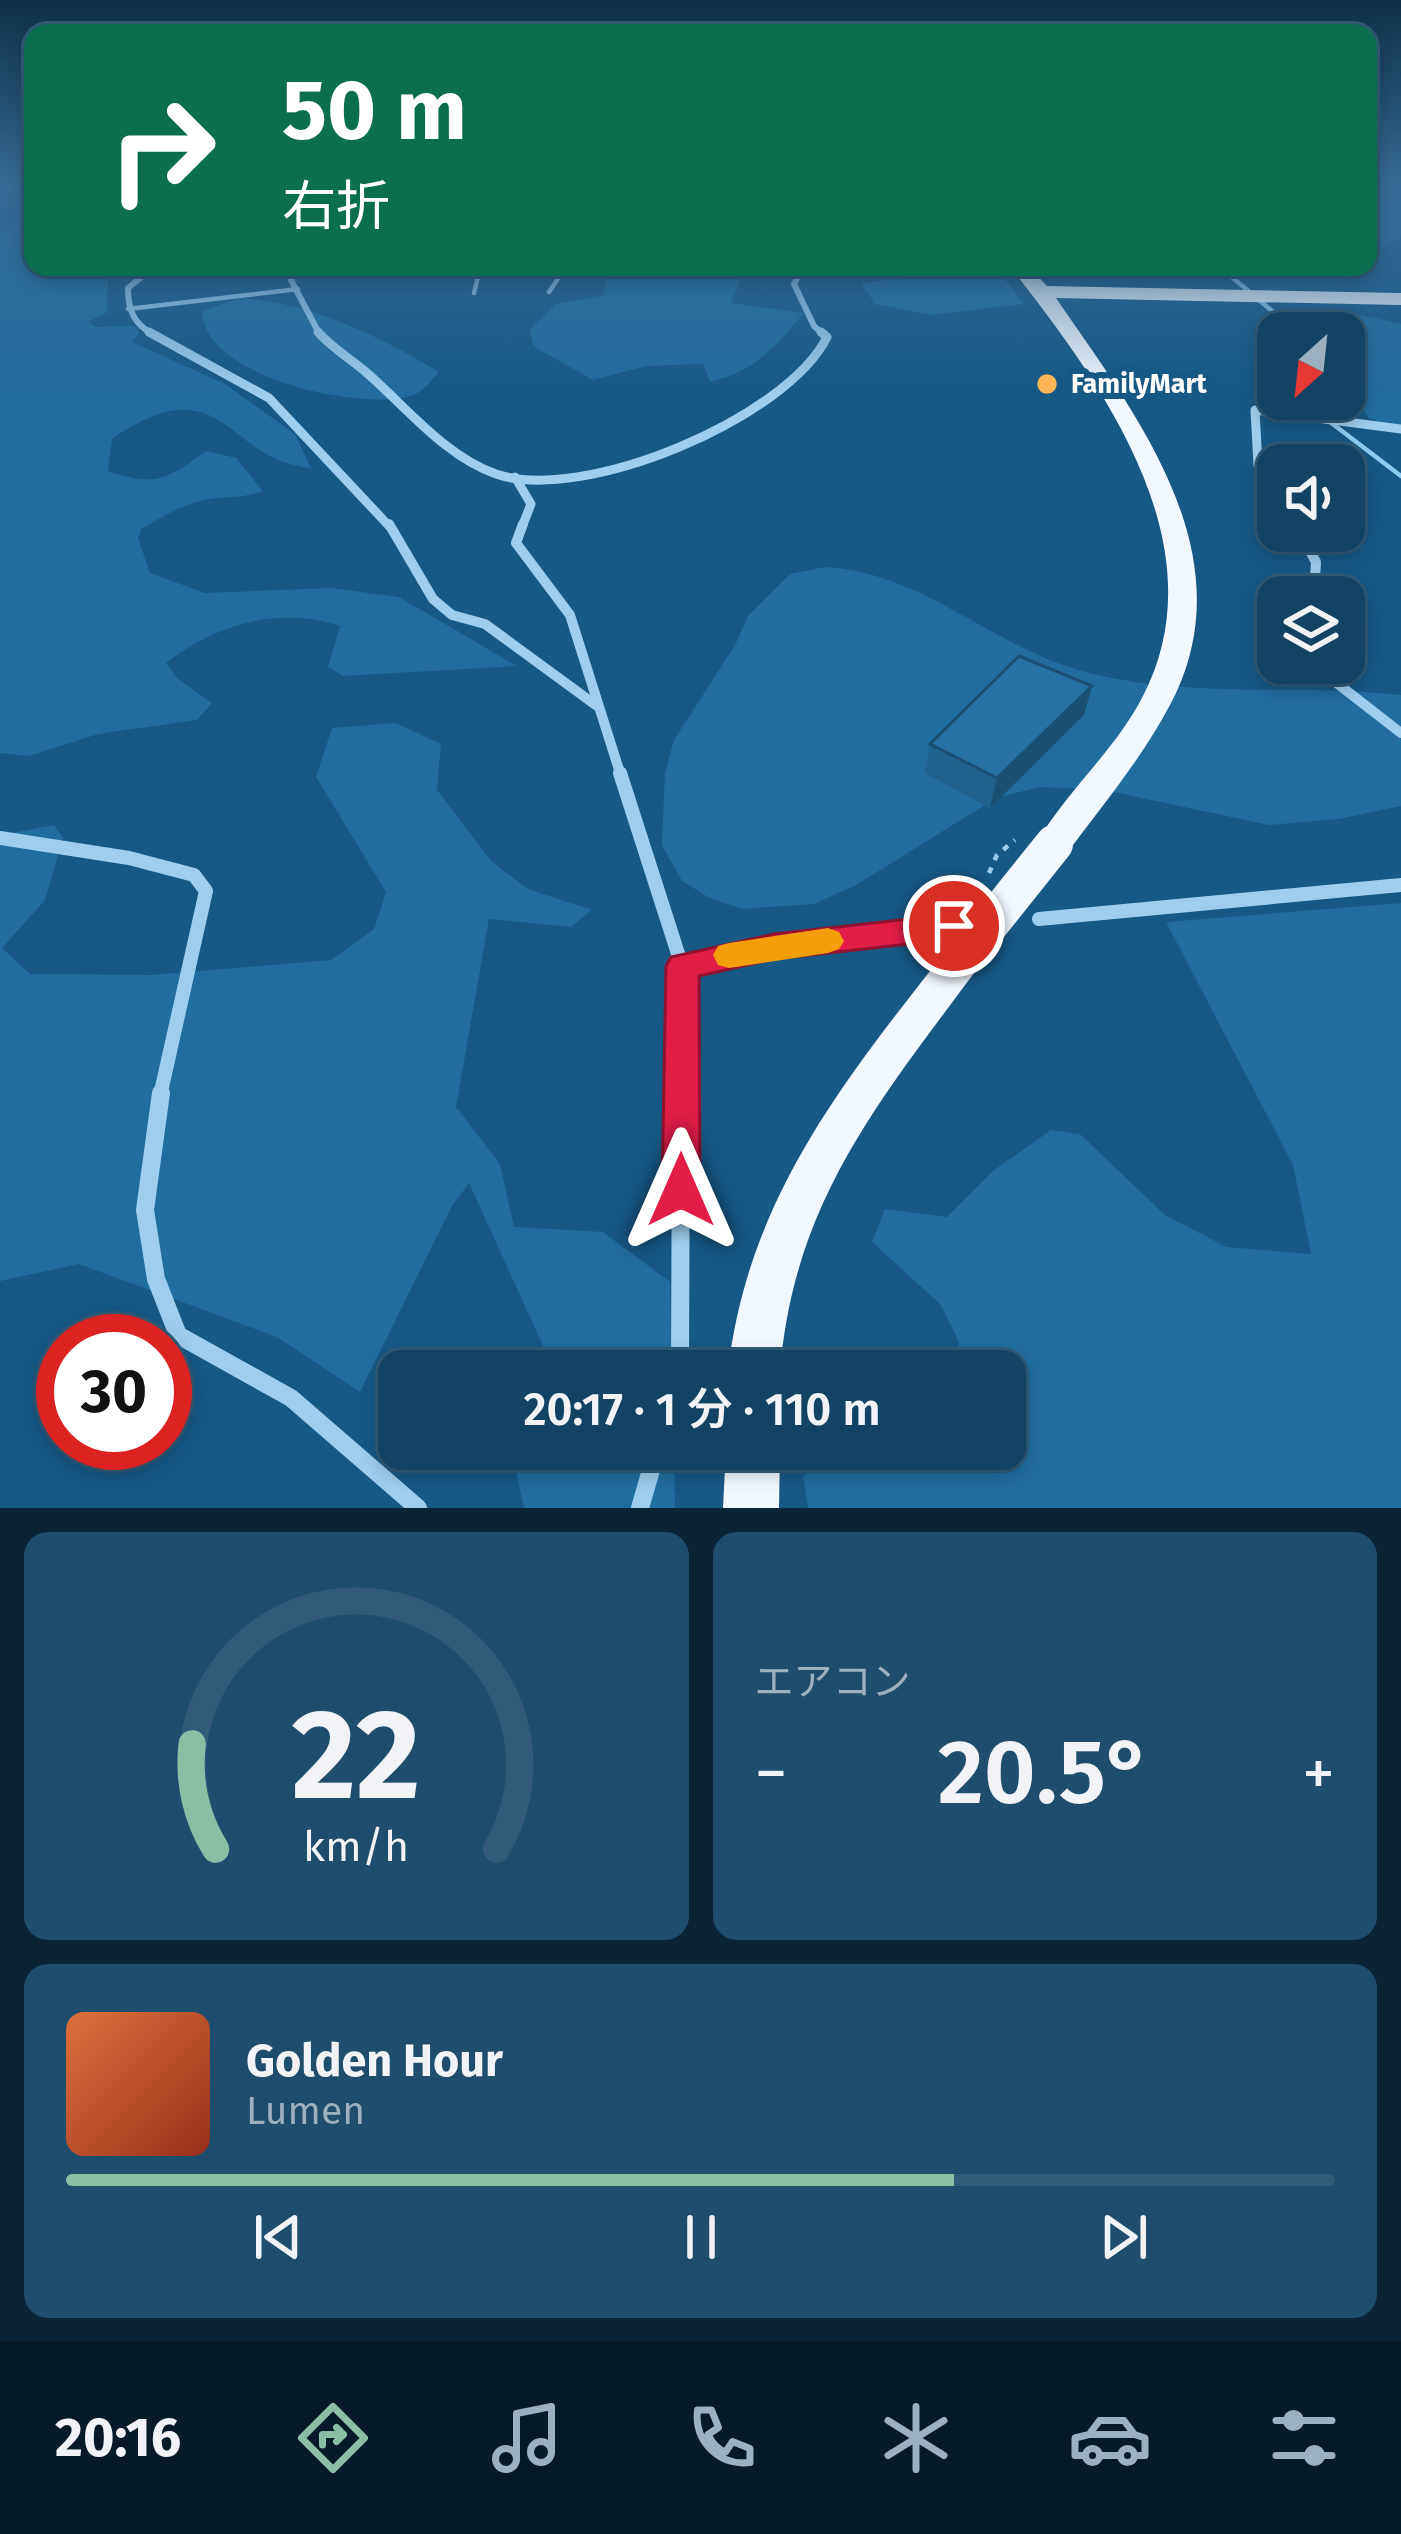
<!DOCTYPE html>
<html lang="ja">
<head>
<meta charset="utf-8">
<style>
  :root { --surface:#124264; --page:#1f4d6d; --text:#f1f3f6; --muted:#9cb0bf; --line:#315b78; --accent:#8abfa5 }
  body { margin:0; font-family:"Fira Sans","Noto Sans JP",sans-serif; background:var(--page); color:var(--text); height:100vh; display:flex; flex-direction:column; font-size:45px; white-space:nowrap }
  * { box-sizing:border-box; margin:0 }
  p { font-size:39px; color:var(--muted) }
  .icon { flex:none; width:66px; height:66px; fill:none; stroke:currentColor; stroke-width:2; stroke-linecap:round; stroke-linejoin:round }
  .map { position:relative; height:1508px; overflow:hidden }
  .details { display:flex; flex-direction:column; gap:24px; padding:24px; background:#0a2437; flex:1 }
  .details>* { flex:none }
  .guide { position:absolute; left:24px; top:24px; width:1353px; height:252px; border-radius:24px; box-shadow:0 6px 18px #0003,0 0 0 3px var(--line); background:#0b6e4f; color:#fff; overflow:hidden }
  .needle { width:78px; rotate:207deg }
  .controls { position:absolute; left:1257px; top:312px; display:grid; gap:24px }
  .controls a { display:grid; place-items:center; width:108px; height:108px; border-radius:24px; background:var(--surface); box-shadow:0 6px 18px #0003,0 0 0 3px var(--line); font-size:60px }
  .speed { position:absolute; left:36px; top:1314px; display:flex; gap:24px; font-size:60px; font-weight:700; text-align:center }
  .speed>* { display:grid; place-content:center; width:156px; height:156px; border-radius:50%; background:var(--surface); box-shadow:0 6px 18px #0003,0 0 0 3px var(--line); line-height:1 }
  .speed .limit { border:18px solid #d22; background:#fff; color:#111 }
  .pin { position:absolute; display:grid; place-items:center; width:102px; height:102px; color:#fff; margin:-51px; border:6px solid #fff; border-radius:50%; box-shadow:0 3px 12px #0007 }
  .me { position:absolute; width:132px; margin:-66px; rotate:0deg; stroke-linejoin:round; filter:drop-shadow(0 0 9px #0008) }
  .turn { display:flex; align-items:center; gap:42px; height:252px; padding:0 60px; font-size:54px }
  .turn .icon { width:156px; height:156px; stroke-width:2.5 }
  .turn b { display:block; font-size:84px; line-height:102px }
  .big { font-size:90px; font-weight:600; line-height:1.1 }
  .details .widget { flex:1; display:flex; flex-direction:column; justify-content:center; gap:18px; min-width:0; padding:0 42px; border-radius:24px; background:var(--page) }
  .details .dial { align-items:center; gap:0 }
  .dial svg { height:312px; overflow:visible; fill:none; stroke:var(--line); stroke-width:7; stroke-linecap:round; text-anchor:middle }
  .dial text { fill:var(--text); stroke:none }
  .song { display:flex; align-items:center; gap:36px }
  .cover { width:144px; height:144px; border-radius:18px; background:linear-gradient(135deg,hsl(20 70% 55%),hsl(10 70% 35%)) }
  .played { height:12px; border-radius:6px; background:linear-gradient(90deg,var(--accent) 70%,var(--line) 70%) }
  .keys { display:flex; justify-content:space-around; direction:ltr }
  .heat { display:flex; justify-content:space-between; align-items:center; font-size:66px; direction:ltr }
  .details .tiles { flex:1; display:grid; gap:24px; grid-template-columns:1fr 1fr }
  .widget:last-child { grid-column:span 2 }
  .trip { position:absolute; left:378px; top:1350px; width:648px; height:120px; border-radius:24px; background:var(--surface); box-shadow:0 6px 18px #0003,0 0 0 3px var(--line); font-weight:600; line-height:120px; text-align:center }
  .tab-bar { display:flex; height:192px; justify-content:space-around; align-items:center; background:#071a28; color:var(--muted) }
  .tab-bar .icon { width:84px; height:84px }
  .tab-bar .on { color:var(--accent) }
  .tab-bar b { font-size:54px; color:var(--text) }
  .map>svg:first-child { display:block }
</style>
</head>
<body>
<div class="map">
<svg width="1401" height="1508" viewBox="0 0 1401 1508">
  <rect width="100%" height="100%" fill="#185885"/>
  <path fill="#216d9e" d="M1368,184H1401V236L1368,260Z
    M33,202V267H145L108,279L107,312L88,322L97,327L134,326L139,333L132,342L225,384L295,434L311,468C225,461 224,362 112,439L108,471C156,487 166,480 206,451L236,458L263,491C242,499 226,496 205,500C182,505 162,517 142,528L138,538L150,573L205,593L331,588L399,597L517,666L343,676L328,667L340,626C280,605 215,625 166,663L177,678L212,703L197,720L98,734L29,756L0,753V233Z
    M606,267H746L731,303L804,313C774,348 756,371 710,382L703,364L646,366L593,380L533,346L530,329L556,304L604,295Z
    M912,267H953L962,274L1003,277L1024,304L931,315L875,304L861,283L917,277Z
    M239,298C310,302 379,336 439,372C431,381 423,392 411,396C359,411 203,377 202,311Z
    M1355,314L1401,324V434L1369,418L1344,384V333H1319L1325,320Z
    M825,567C922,572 988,644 1079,670C1184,700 1293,683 1401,695V806L1339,819L1269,825L1104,790L1039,787L996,798L856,885L814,904L742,909L708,897L682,881L662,845L665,773L674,740L735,645L748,616L790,574Z
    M396,723L441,744L437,790L492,862L528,889L592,910L571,927L489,919L456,1107L500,1164L514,1227L603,1232L670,1282L672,1371H546L549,1359L469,1183L452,1206L360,1392L277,1337L79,1264L0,1281V835L54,825L63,838L45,900L2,948L30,974L151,975L331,960L374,929L386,892L316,777L332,728Z
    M1401,903V1508H808L803,1476L856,1449H1005V1371H950L959,1342L941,1305L872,1242L885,1209L947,1217L993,1171L1051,1130L1080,1134L1166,1216L1227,1247L1311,1254L1293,1165L1166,922Z
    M521,1449H674L675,1508H524L515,1466Z"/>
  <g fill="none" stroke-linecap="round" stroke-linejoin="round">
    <path stroke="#90cbef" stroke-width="4.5" d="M1220,267L1298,333
      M1300,399L1401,476"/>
    <path stroke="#9ecded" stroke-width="4.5" stroke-dasharray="6 8" stroke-linecap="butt" d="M989,873L997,855L1015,840"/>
    <path stroke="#9ecded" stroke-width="4.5" d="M484,269L562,273L549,292
      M474,293L479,273L486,267
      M128,309L298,289"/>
    <path stroke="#9ecded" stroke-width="6" d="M154,267L128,288C128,311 134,324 154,335
      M296,267L291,280L320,335
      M803,267L794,284L814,326L824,335"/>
    <path stroke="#9ecded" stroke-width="9" d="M149,332L269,398L390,527
      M318,332C332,348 351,359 367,373C406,407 446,457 496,474C583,504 787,418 827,337L821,332
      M515,477L531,504L522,527
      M1278,504L1258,465L1255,410L1401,429"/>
    <path stroke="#9ecded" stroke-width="10" d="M389,524L433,599L452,615L485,624L597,706
      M523,524L516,543L570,615L621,776
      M1299,531L1316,562L1314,597
      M1311,663L1401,733"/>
    <path stroke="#9ecded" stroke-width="14" d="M620,773L682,966L681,1096
      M0,838L129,858L194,875L206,891L160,1096
      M1039,919L1401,885
      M682,966L774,947L954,926"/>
    <path stroke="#9ecded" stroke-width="18" d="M161,1093L145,1210L156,1279L178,1335L291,1398L418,1508
      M680,1371L681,1093
      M640,1508L657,1449"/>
    <path fill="#f1f8ff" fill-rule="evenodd" d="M1010,267H1029L1047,286L1401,293V305L1056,298C1134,412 1243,549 1176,693C1148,751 1105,802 1067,853L1054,857L1041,853L1036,844C1066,791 1115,751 1143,696C1221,545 1101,382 1010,267Z
      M966,939L980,943L986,954L980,965C882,1098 794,1199 780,1371H728C748,1196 847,1077 952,943Z
      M726,1449H780L779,1508H723Z"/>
    <path stroke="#f1f8ff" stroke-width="38" d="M966,954L1054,844"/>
  </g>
  <path fill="#21628d" d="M1084,715L990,808L925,773L930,744Z"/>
  <path fill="#1b5073" d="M1092,686L1084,715L990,808L997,778Z"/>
  <path fill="#2672a4" stroke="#1b5073" stroke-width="3" d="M1019,656L1092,686L997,778L930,744Z"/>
  <linearGradient id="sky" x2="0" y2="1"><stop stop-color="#0d3049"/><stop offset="0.47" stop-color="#376a94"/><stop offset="1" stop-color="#376a94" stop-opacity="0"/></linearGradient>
  <rect width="1401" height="395" fill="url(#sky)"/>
  <path fill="#e11d48" stroke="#92132f" stroke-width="3" d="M954,914L965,918L970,926L965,935L954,939L774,959L699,976L700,1190L695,1202L681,1208L667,1202L662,1190L666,966L671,957L774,934Z"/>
  <path fill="#f59e0b" d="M828,928L839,932L844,941L839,949L828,953L729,968L718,965L713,955L718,946L729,943Z"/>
  <circle fill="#ffb559" stroke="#185885" stroke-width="4.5" cx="1047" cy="384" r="12"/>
  <g text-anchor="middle" stroke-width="12" stroke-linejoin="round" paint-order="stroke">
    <g font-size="27" font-weight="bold" fill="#fff" stroke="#185885" text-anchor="start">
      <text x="1071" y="393">FamilyMart</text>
    </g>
  </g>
</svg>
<div class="controls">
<a><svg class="needle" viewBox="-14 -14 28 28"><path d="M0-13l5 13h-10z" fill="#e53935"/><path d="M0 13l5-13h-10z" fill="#9cb0bf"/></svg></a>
<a><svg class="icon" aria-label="sound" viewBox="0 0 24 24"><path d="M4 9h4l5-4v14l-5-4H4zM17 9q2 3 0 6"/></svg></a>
<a><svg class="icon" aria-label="layers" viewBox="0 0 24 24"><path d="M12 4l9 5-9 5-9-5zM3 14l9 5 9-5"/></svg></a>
</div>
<div class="speed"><div class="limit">30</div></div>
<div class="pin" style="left:954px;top:926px;background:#d93025"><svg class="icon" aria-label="arrive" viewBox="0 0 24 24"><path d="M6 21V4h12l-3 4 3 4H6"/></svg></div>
<svg class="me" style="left:681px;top:1190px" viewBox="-20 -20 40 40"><path d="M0-17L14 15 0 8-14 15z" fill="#e11d48" stroke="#fff" stroke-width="4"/></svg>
<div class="trip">20:17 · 1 分 · 110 m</div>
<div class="guide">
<div class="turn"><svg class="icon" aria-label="right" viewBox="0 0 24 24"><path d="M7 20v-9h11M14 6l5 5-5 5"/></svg><div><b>50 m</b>右折</div></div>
</div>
</div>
<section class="details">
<div class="tiles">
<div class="widget dial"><svg viewBox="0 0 100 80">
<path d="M14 69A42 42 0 1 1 86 69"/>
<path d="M14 69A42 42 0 0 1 8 42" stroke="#8abfa5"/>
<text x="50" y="56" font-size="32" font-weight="700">22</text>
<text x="50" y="72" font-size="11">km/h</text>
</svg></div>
<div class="widget"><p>エアコン</p>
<div class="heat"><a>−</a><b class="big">20.5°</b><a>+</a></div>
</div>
<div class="widget">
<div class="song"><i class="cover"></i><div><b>Golden Hour</b><p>Lumen</p></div></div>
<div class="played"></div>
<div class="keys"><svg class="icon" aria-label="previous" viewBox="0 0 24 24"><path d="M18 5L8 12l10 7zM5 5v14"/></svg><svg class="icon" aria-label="pause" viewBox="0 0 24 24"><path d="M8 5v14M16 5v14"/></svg><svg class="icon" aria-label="next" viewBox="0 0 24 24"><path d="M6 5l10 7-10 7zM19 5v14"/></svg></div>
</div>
</div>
</section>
<nav class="tab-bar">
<b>20:16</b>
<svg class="icon on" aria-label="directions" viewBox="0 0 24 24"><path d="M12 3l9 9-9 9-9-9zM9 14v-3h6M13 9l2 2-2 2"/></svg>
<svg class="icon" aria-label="music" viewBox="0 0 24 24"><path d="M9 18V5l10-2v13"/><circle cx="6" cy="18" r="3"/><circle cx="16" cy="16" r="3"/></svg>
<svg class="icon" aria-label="phone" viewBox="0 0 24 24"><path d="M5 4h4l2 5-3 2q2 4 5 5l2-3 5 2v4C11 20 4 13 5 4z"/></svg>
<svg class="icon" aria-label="climate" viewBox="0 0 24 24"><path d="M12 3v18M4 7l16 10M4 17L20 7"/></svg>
<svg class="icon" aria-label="car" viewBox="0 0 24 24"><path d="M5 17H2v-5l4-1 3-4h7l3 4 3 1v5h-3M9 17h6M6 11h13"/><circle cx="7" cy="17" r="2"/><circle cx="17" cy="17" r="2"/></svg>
<svg class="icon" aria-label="filters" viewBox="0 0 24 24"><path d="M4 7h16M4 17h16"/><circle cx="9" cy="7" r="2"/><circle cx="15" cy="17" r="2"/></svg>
</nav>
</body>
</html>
